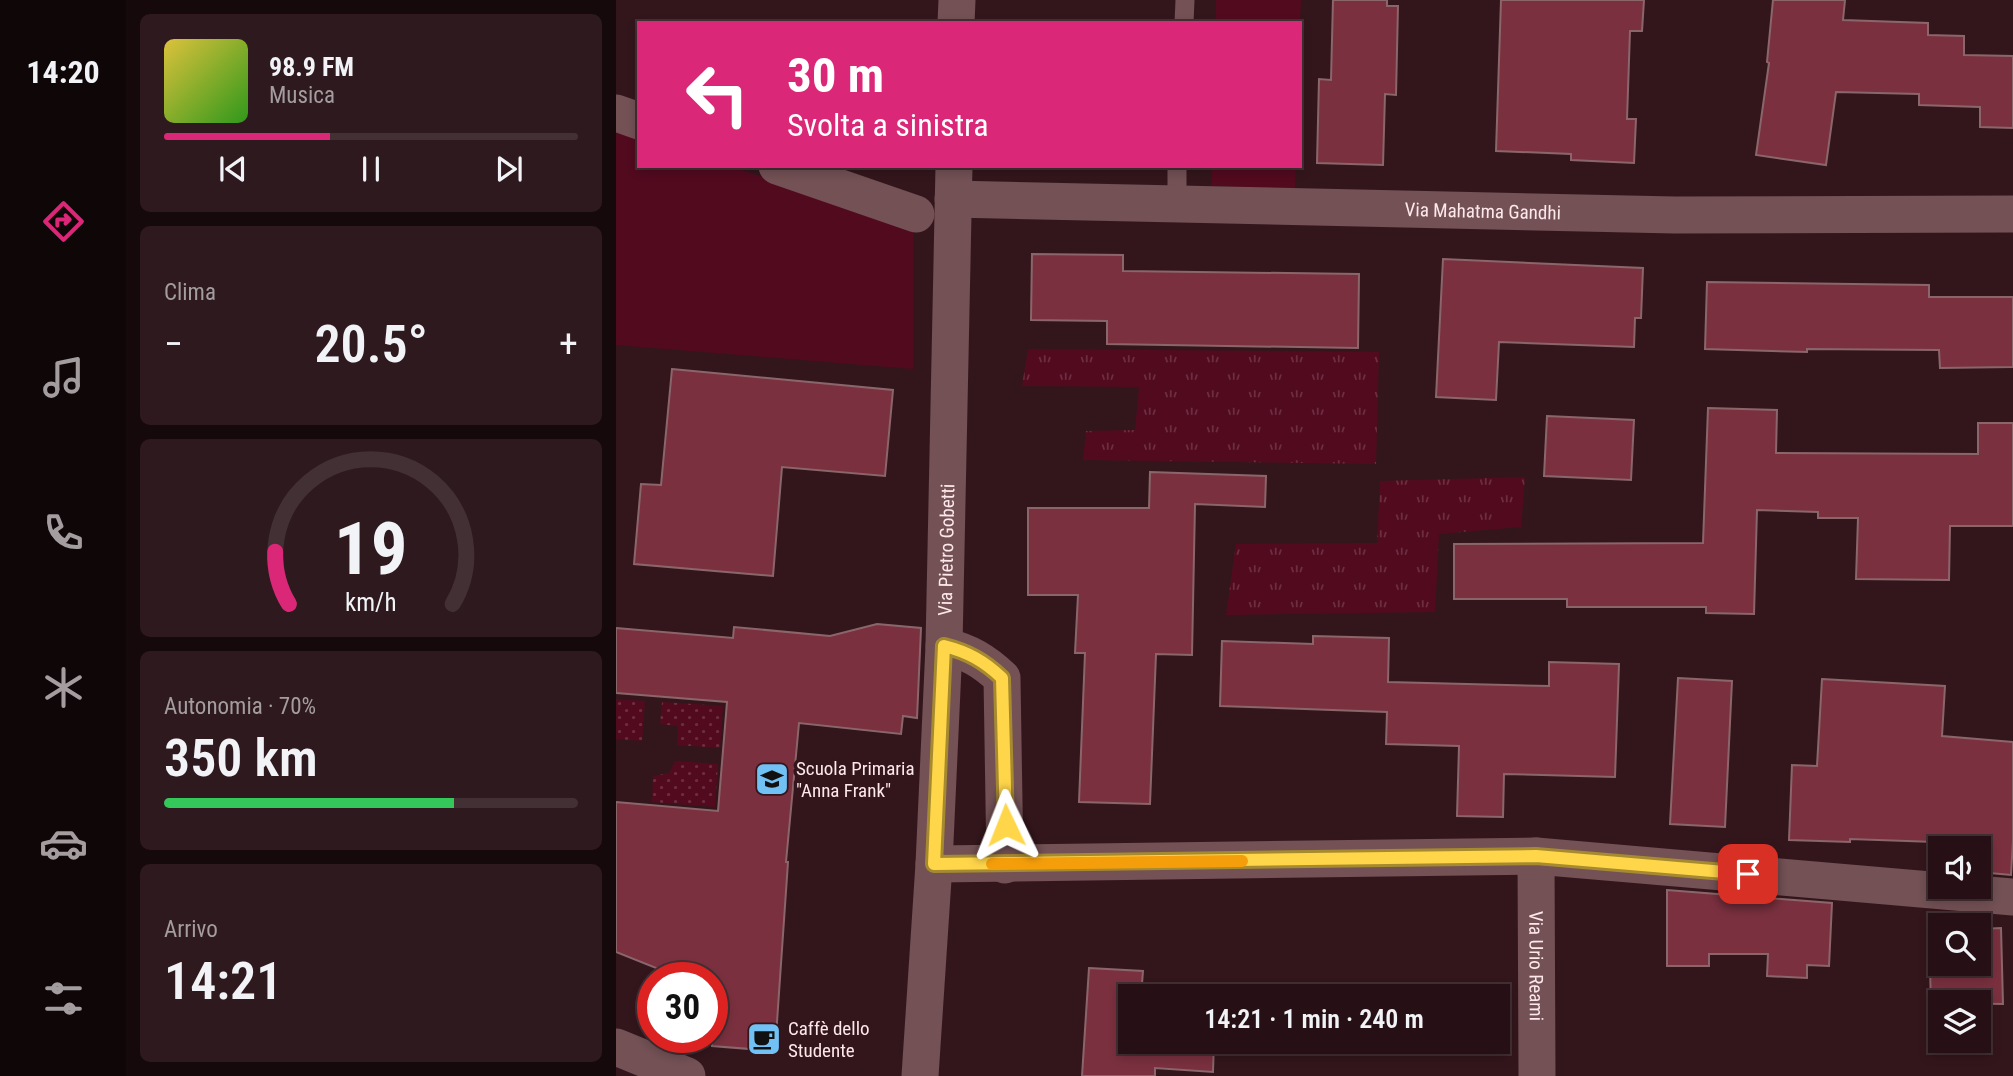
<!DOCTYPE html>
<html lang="it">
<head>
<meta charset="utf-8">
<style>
  :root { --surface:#261015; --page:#2e191e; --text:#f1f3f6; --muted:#a49da0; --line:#423034; --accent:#db2777 }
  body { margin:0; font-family:"Roboto Condensed",sans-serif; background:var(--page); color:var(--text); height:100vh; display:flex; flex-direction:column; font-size:26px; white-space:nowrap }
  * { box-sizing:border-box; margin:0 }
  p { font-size:23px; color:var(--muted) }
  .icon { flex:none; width:38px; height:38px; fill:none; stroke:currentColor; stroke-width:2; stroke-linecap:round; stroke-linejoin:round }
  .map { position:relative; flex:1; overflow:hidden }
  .sheet { display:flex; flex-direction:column; gap:14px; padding:14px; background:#15090c; width:490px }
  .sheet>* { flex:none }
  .guide { position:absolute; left:21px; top:21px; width:665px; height:147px; border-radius:0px; box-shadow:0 4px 10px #0003,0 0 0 2px var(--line); background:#db2777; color:#fff; overflow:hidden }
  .fabs { position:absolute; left:1312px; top:836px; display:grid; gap:14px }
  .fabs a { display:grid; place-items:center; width:63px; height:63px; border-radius:0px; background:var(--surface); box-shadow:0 4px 10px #0003,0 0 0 2px var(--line); font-size:35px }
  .speed { position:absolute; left:21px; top:962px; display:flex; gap:14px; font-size:35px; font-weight:700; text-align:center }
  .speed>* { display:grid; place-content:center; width:91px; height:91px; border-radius:50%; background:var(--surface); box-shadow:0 4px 10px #0003,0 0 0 2px var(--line); line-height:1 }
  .speed .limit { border:10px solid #d22; background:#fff; color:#111 }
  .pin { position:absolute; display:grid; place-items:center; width:60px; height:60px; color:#fff; margin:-30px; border-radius:14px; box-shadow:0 4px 10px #0006 }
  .me { position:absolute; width:77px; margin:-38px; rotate:358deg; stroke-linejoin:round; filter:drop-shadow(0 0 5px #0008) }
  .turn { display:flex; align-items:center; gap:24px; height:147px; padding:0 35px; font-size:32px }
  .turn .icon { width:91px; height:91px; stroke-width:2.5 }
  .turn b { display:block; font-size:49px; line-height:60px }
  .big { font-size:52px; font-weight:600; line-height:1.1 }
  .sheet .widget { flex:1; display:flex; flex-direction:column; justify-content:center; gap:10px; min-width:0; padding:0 24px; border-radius:10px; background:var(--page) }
  .sheet .dial { align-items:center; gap:0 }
  .dial svg { height:182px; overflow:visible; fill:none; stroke:var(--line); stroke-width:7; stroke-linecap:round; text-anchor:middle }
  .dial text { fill:var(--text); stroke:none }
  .song { display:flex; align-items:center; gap:21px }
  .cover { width:84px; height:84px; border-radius:10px; background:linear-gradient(135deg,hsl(50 70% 55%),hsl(110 70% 35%)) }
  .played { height:7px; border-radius:4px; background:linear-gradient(90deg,var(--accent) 40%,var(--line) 40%) }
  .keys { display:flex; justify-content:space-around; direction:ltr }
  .heat { display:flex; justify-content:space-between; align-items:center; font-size:38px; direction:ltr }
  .charge { height:10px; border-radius:5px; background:linear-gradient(90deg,#34c759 70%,var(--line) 0) }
  .trip { position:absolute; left:502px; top:984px; width:392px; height:70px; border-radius:0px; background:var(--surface); box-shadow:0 4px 10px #0003,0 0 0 2px var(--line); font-weight:600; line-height:70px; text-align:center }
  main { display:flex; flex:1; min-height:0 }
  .tab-bar { display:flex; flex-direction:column; width:126px; justify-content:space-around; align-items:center; background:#0f0608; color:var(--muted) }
  .tab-bar .icon { width:49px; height:49px }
  .tab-bar .selected { color:var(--accent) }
  .tab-bar b { font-size:32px; color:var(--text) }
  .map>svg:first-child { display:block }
</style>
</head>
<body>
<main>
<nav class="tab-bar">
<b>14:20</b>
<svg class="icon selected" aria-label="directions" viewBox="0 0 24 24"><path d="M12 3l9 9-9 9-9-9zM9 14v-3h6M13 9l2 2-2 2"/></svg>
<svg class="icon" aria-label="music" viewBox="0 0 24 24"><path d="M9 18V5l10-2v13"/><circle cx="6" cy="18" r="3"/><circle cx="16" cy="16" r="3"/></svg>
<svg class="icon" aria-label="phone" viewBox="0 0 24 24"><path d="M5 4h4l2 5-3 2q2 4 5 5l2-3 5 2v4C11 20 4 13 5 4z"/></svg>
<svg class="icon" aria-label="climate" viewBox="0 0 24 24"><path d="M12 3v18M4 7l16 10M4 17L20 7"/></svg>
<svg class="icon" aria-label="car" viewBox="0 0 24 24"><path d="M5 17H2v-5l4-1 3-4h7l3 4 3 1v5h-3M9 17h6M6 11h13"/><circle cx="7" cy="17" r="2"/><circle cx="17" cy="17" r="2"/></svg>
<svg class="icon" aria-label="filters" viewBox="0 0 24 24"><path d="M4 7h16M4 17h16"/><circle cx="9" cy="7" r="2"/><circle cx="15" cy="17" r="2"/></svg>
</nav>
<section class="sheet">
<div class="widget">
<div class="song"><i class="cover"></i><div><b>98.9 FM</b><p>Musica</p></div></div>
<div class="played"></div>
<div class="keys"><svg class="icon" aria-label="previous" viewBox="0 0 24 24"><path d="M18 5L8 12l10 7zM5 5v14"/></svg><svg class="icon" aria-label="pause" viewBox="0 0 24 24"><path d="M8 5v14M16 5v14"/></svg><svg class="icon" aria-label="next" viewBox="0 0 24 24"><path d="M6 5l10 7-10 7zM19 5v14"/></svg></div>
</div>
<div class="widget"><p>Clima</p>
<div class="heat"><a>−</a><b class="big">20.5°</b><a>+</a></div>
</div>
<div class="widget dial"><svg viewBox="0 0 100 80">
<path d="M14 69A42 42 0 1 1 86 69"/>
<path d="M14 69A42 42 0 0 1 8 46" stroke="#db2777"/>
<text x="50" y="56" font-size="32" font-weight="700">19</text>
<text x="50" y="72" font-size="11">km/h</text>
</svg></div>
<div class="widget"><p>Autonomia · 70%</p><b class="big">350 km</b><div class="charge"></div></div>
<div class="widget"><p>Arrivo</p><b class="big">14:21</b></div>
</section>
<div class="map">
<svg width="1397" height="1076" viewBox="0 0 1397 1076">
  <defs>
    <pattern id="grass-tufts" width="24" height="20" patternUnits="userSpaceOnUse" patternTransform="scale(1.75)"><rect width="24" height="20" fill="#520a1f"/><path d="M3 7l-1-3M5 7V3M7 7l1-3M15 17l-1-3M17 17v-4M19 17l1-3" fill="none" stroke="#6c2e40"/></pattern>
    <pattern id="garden-dots" width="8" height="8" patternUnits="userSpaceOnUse" patternTransform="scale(1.75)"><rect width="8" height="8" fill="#520a1f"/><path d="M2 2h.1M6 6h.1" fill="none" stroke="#6c2e40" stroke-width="1.8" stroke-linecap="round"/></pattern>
  </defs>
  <rect width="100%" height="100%" fill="#33161c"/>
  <path fill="url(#grass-tufts)" d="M412,349L763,352L760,464L467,460L470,431L519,430L523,387L406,386Z
    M909,477L905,527L823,534L819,612L610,615L620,544L761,543L764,481Z"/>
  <path fill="#520a1f" d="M600,0H685L684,23H600Z
    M0,128L23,135V166H114L297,229V369L0,345Z
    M596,166H680L679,189L595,186Z"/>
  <path fill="url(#garden-dots)" d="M0,699L29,701L26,741L0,739Z
    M46,702L107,706L104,748L61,745L62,726L44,724Z
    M59,761L102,764L99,807L36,802L37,776L53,773Z"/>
  <path fill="#7a303f" stroke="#8a666a" stroke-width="2" d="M717,0H771V6H782L780,95L769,94L767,165L701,163L703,79L715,80Z
    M885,0H1028L1026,31H1014L1011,119H1020L1018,163L955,160V154L880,151Z
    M1157,0H1229L1227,20L1312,23V35L1348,36V55L1397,56V128L1364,127V107L1303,105V94L1220,92L1210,165L1140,155L1153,63L1151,62Z
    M416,254L507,255V271L743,274L742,348L491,344V321L415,320Z
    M827,259L1027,268L1025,318H1019L1018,347L883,342L880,400L820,397Z
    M1091,282L1313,285V297H1397V367L1324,368L1323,350L1191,349V352L1089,349Z
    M56,369L277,390L269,476L166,467L157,576L18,564L25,484L45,485Z
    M1092,408L1161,410L1160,453L1362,454V423H1397V526H1334L1333,580L1240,579L1242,518H1202V512L1141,510L1138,614L1090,613V607H951V599H838V544L1087,543Z
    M931,416L1018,420L1015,480L928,476Z
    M534,472L650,476L649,507L579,504L576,655L540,654L534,804L463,802L469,653H459L462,595H412V508H533Z
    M261,624L305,628L301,718L287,716L285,734L183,723L170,862H172L159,1051L96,1046V978H65L0,952V802L102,811L111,702L0,693V628L117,638L118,627L214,636Z
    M697,636L773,638L772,682L933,686V662L1003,664L999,777L888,774L887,817L841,816L843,746L770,744L771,712L604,706L606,641L697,644Z
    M1062,678L1116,681L1109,827L1054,824Z
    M1206,679L1329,686L1326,736L1397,742V840L1395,875L1363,872V849H1346L1347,843L1234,839V842L1173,840L1176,765L1201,766Z
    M1051,890L1216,903L1213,966L1191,965V978L1151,976L1152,954H1093V966H1051Z
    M1385,928L1387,1004L1325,1003V1006H1315L1313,930H1325V964H1363V929Z
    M473,968L527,971L525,996H514V1041H598L597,1072L539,1068V1076H466Z"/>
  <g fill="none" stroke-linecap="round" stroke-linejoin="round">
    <path stroke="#735155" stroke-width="19" d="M568,23L569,0
      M561,166V204"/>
    <g stroke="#735155" stroke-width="37">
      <path d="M340,23L341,0"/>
      <path d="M0,113L23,121"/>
      <path d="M161,166L300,214"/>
      <path id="s1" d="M337,199L1059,215L1397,214"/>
      <path d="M328,646C353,652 368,661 386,678L389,865"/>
      <path id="s2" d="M920,856L921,1076"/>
      <path d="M318,864L920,856L1397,897"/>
      <path d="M0,1047L71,1076"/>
      <path id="s3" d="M304,1076L318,864L328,646L338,166"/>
    </g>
  </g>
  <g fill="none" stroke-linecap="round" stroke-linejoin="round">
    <g stroke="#a68a30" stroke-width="18">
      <path id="route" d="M390,825L386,678C368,661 352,652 328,646L318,864L920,856L1132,874"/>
    </g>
    <use href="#route" stroke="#ffd54a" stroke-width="12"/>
    <path stroke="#f59e0b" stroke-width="12" d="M376,864L626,861"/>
  </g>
  <defs>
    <g id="school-square" transform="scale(1.75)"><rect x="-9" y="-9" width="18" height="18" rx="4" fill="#72c1f5" stroke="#33161c"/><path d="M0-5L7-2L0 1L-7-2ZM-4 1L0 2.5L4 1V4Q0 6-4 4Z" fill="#111"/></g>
    <g id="cafe-square" transform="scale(1.75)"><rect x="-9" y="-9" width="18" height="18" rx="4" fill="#72c1f5" stroke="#33161c"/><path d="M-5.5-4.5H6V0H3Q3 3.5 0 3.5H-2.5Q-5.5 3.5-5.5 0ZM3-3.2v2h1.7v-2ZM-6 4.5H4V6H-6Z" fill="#111"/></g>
  </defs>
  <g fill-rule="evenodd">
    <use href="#school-square" x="156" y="779"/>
    <use href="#cafe-square" x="148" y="1039"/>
  </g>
  <g text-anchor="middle" stroke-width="7" stroke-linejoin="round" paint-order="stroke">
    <g font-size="19" fill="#fde8ea" stroke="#33161c">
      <text dy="7" stroke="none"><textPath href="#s1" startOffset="530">Via Mahatma Gandhi</textPath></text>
      <text dy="7" stroke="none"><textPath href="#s3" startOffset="527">Via Pietro Gobetti</textPath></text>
      <text dy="7" stroke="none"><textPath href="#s2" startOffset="110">Via Urio Reami</textPath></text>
    </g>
    <g font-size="19" fill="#fde8ea" stroke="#33161c" text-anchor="start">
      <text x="180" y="775">Scuola Primaria<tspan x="180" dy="22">"Anna Frank"</tspan></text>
      <text x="172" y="1035">Caffè dello<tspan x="172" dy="22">Studente</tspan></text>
    </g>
  </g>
</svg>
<div class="fabs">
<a><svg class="icon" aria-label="sound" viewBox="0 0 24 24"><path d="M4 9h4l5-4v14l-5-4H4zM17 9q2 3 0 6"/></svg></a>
<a><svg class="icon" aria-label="search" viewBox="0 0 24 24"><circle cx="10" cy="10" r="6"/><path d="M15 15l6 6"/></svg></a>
<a><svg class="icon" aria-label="layers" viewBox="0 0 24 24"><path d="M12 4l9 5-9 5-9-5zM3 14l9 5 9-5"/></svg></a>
</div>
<div class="speed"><div class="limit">30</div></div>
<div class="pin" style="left:1132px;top:874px;background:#d93025"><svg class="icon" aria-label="arrive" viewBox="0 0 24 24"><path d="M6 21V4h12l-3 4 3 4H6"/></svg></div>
<svg class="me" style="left:390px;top:825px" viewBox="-20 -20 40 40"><path d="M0-17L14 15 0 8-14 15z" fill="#ffd54a" stroke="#fff" stroke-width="4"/></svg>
<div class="trip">14:21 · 1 min · 240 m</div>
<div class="guide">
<div class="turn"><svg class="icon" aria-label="left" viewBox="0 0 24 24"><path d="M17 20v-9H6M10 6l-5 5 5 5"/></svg><div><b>30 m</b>Svolta a sinistra</div></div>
</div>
</div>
</main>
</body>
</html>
